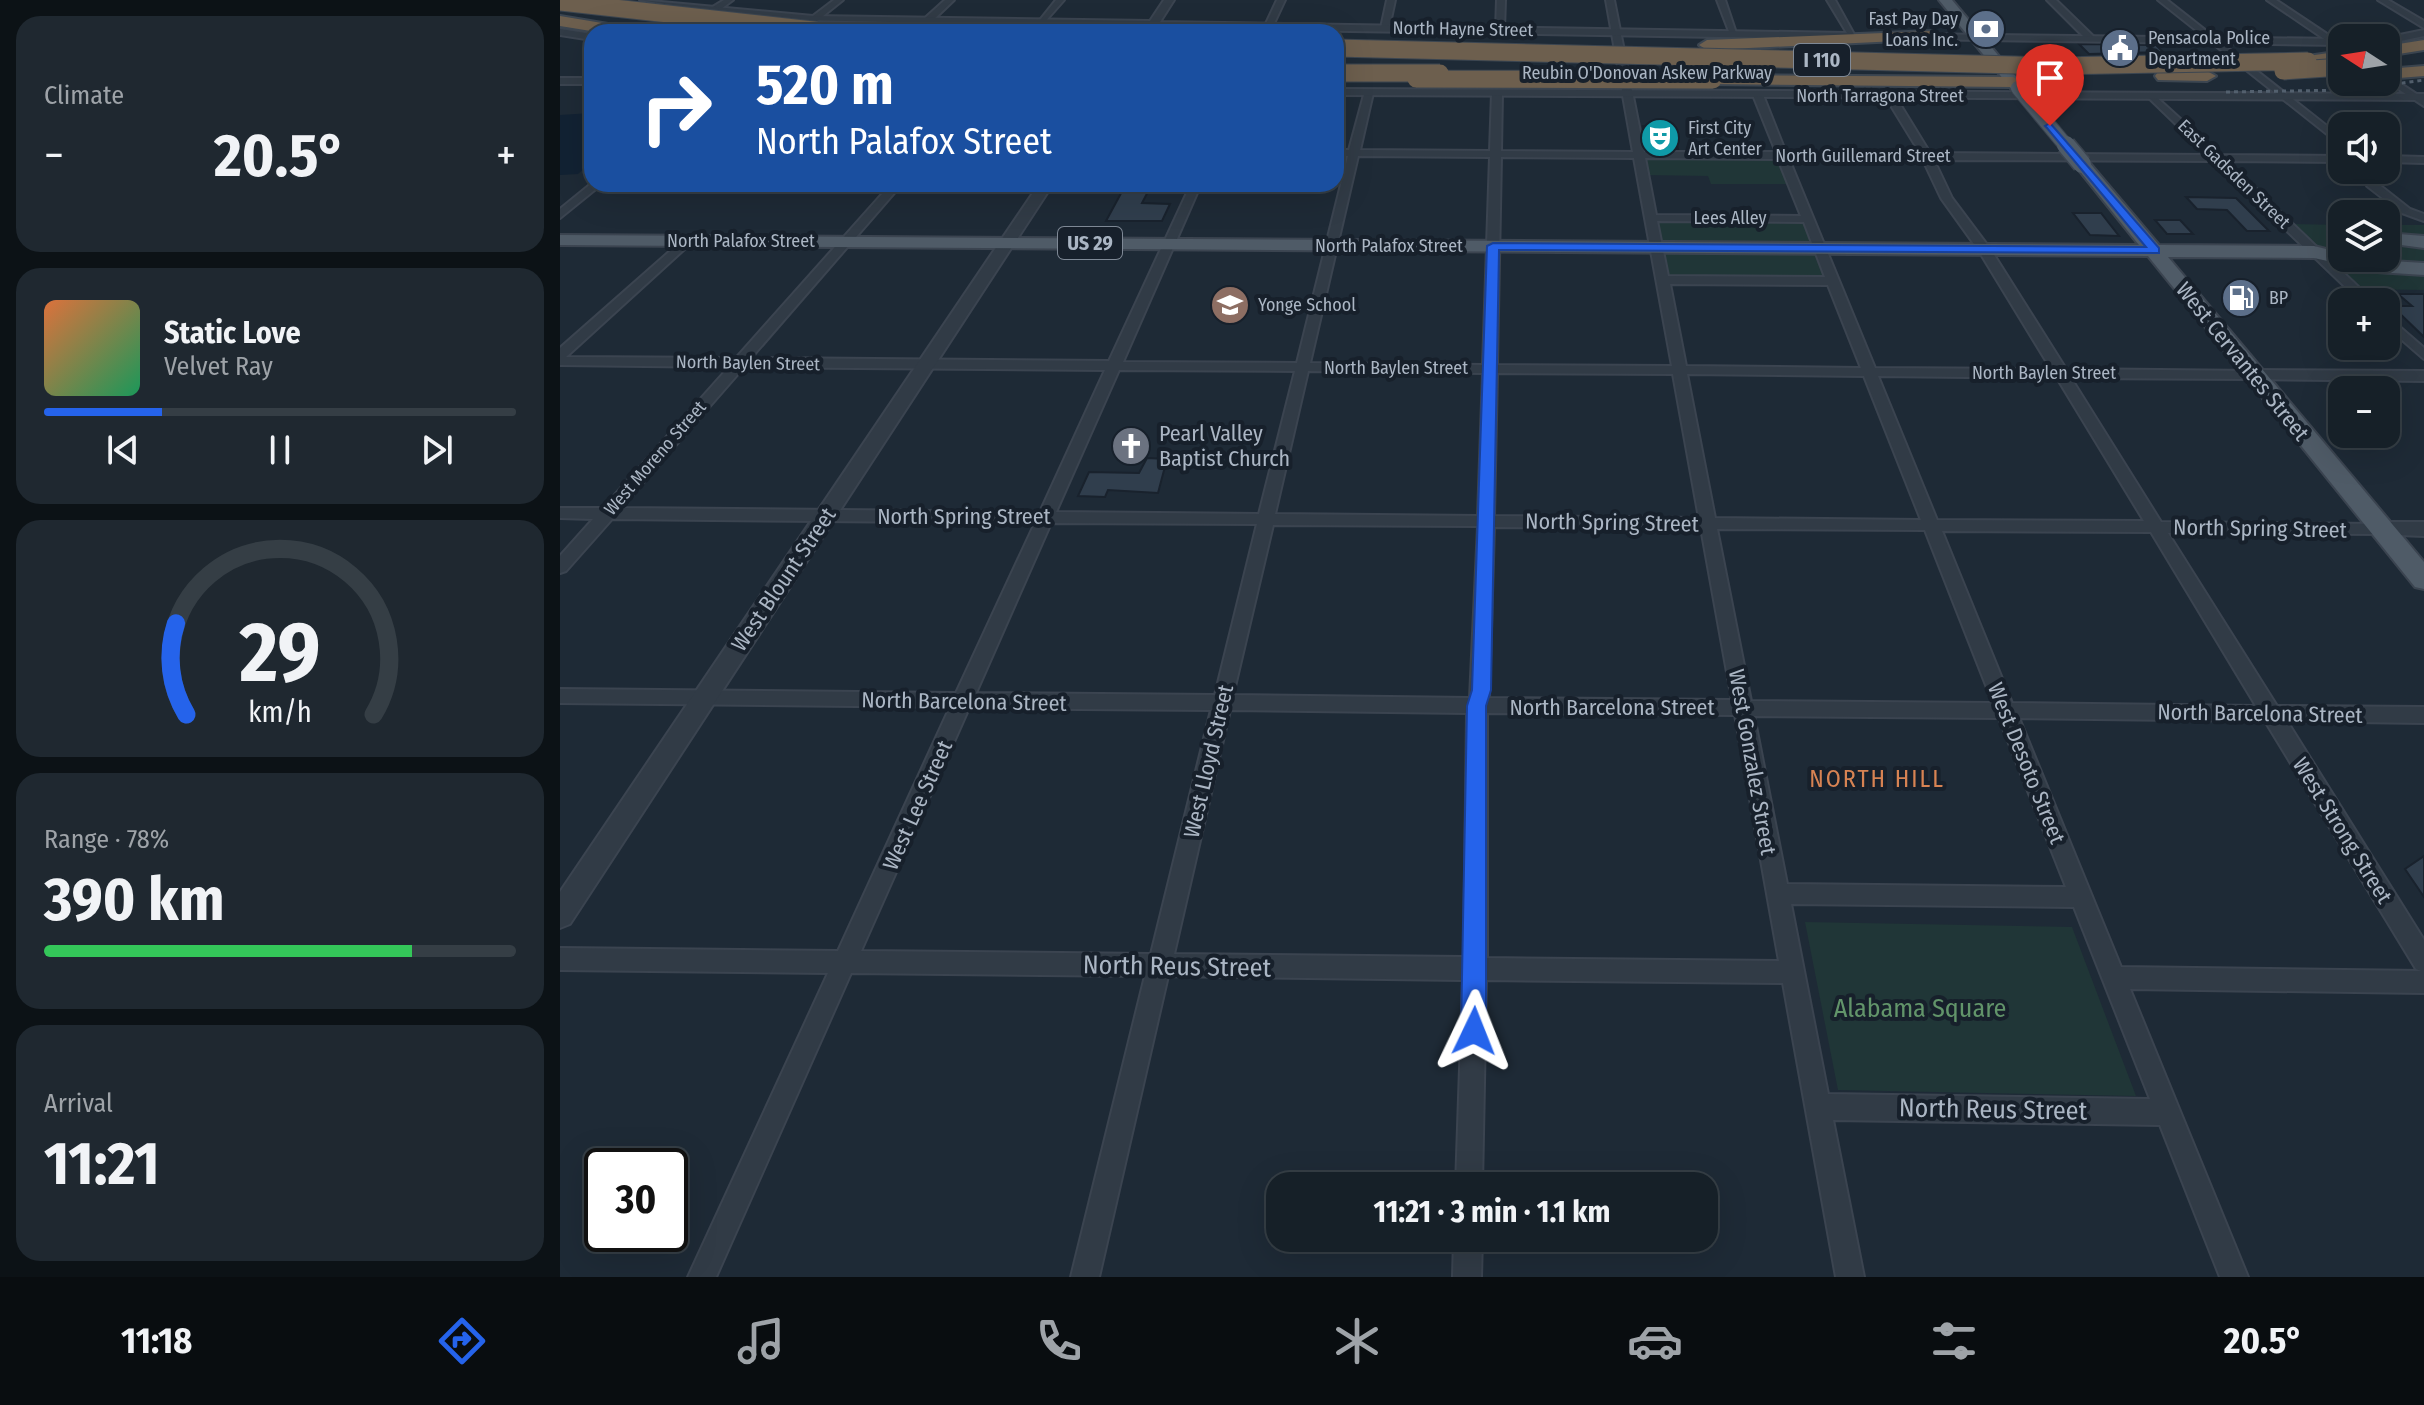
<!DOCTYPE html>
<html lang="en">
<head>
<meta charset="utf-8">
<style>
  :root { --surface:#162028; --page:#1f2830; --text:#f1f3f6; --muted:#9ea3a8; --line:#353e45; --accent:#2563eb }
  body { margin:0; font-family:"Fira Sans Condensed",sans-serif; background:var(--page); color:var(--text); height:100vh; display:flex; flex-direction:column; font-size:30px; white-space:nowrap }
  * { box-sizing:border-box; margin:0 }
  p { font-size:26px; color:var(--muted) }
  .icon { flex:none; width:44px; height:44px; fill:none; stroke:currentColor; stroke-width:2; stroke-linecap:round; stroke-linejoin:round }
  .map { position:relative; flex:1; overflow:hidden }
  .drawer { display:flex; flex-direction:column; gap:16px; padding:16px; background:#0c1216; width:560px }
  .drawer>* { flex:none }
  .banner { position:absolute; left:24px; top:24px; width:760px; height:168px; border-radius:24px; box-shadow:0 8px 32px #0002,0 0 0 2px var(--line); background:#1a4fa0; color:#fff; overflow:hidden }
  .needle { width:52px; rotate:282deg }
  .controls { position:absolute; left:1768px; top:24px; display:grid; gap:16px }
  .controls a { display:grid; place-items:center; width:72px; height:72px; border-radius:16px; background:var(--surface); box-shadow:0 8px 32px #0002,0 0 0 2px var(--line); font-size:40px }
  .speed { position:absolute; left:24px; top:1148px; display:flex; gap:16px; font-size:40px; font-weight:700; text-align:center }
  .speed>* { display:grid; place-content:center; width:104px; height:104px; border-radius:50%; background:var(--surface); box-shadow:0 8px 32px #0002,0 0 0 2px var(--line); line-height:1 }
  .speed .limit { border:4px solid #111; border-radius:12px; background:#fff; color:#111 }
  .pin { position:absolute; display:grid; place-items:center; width:68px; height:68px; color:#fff; margin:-82px -34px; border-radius:50% 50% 50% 0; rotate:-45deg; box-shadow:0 0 8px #0007 }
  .pin .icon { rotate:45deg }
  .me { position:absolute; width:88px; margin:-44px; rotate:2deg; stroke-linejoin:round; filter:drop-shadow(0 0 6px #0008) }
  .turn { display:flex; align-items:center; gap:28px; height:168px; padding:0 40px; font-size:36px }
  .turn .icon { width:104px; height:104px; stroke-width:2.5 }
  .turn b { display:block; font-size:56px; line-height:68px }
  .big { font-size:60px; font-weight:700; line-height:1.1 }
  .drawer .card { flex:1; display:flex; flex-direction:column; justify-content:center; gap:12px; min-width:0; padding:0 28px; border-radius:24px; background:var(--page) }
  .drawer .dial { align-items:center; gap:0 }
  .dial svg { height:208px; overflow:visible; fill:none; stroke:var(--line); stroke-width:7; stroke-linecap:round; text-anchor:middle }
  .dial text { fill:var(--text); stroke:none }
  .song { display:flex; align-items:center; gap:24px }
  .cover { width:96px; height:96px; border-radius:12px; background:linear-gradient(135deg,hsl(20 70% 55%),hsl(150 70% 35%)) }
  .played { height:8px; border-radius:4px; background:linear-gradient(90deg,var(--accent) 25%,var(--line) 25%) }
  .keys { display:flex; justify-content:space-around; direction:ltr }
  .heat { display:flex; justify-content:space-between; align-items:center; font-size:44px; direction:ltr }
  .charge { height:12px; border-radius:6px; background:linear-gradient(90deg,#34c759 78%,var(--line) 0) }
  .trip { position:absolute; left:706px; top:1172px; width:452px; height:80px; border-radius:24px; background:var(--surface); box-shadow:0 8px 32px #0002,0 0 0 2px var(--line); font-weight:700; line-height:80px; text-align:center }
  .tabs { display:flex; height:128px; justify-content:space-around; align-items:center; background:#090d10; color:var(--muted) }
  .tabs .icon { width:56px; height:56px }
  .tabs .active { color:var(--accent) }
  .tabs b { font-size:36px; color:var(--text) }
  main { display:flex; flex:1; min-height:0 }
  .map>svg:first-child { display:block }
</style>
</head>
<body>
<main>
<section class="drawer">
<div class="card"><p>Climate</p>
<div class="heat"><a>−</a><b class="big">20.5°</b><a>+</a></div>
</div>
<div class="card">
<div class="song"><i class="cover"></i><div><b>Static Love</b><p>Velvet Ray</p></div></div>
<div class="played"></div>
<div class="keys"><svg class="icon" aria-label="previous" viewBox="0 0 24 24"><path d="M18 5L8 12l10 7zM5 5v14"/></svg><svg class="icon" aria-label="pause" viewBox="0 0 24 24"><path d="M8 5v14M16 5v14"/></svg><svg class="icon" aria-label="next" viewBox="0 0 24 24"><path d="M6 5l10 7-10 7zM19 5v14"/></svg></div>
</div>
<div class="card dial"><svg viewBox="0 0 100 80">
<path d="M14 69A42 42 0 1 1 86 69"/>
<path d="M14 69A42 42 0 0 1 10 34" stroke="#2563eb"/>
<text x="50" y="56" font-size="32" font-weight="700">29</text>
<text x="50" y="72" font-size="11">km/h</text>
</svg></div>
<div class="card"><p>Range · 78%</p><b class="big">390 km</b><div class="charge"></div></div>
<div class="card"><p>Arrival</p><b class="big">11:21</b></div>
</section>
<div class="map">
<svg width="1864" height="1277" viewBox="0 0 1864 1277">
  <rect width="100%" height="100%" fill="#1e2a36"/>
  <path fill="#203637" d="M262,21L582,26L578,32H248Z
    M1079,155L1223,156L1234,184H1151L1148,176L1083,175Z
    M1091,218L1248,219L1273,281L1103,280Z
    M1733,224L1782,225V258H1826V225H1864V290L1802,289Z
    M1245,922L1512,927L1576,1096L1278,1090Z"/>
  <path fill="#122233" d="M32,113V162L18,174L0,175V115Z"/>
  <path fill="#303e4d" stroke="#19222d" stroke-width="2" d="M1519,44L1596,45L1603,52L1529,54Z
    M1083,126H1112L1118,149H1088Z
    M566,184H592L582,203L610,204L602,221H546Z
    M1626,197L1676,198L1709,231H1687L1667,210L1637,209Z
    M1513,213H1541L1559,236L1530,235Z
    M1595,220H1620L1633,234H1607Z
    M1838,294H1864V337L1832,306H1852Z
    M587,458L607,459L598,493L548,490L545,497L518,496L529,472L579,473Z
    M1864,856V897L1845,869Z"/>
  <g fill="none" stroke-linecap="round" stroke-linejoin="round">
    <g stroke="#3b4450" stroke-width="4">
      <path id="minor" d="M164,0H173L157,12H151V8Z
        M274,0H283L243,32H237V28Z
        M385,0H394L370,23H364V19Z
        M496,0H504L482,25H476Z
        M717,0H725L710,32H702Z
        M827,0H835L829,28L825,31L821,28Z
        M937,0H945L944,30L940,33L936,30Z
        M1046,0H1054L1084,152H1216L1193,95L1198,92L1203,95L1226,153H1360L1325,96L1330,93L1335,96L1370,153L1648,155L1590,99L1588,97L1593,94L1660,155L1782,156V162L1667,161L1814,302H1801L1654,161L1374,160L1392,198L1431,250L1506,369L1693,371L1700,375L1693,379L1511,378L1601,522L1821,524L1829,529L1821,534L1608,533L1717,706L1864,707V723L1727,721L1864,940V993L1570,989L1688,1277H1660L1600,1125L1273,1120L1304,1277H1276L1223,983L926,980L922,1186H896L903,980L608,976L539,1277H511L585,976L291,973L156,1277H128L268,973L0,970V948L278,951L390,707L0,703V689L396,693L475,523L52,519L6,571L0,573V556L33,519L0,518V508H43L169,367L0,365V348L126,237L132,241L130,244L6,357L176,358L331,184H342L191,358L549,361L631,184H641L563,362L737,363L788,156H776V150H789L805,91L813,93L800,150L930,151L932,93L937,90L942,93L941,151L1073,152ZM798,156L930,157L923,365L750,363ZM941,157L1074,158L1112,366L937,365ZM1085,158L1218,159L1241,216L1096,215ZM1229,159L1363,160L1381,198L1419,251L1491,369L1315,368ZM1097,221L1244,222L1265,277L1108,276ZM1110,284L1268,285L1301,368L1126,366ZM184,367L545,370L480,512L61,508ZM559,370L735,371L699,514L496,512ZM748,371L923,373L918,516L715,514ZM937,373L1113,374L1139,518L934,516ZM1127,374L1304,376L1361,520L1155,518ZM1318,376L1497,378L1584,521L1377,520ZM491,523L697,524L655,695L416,693ZM713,525L918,526L910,698L673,695ZM934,527L1141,528L1172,700L929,698ZM1157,529L1365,530L1433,703L1191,701ZM1382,531L1591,532L1696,706L1452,703ZM409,708L651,710L591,954L301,951ZM670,710L907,713L904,957L614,954ZM927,713L1175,715L1219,961L927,958ZM1194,716L1439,718L1506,887L1227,884ZM1459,718L1705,721L1856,969L1861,971L1561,967ZM1231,904L1514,907L1590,1099L1268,1094Z
        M1157,0H1165L1177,36L1170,34Z
        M1267,0H1275L1296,38H1290Z
        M1487,0H1496L1534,37V41H1528Z
        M1598,0H1607L1782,138V146Z
        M1707,0H1716L1782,44V51Z
        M1818,0H1828L1864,21V28Z
        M1826,74L1864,99V106L1826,81Z
        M0,78H32V84H0Z
        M1826,156L1864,157V163L1826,162Z
        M1811,170H1821L1817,183L1850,209L1864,214V221L1842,213L1807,186Z
        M32,183L42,184L0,218V209Z
        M1826,315L1864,348V359L1826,326Z
        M894,1238H922L921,1277H893Z"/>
    </g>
    <g stroke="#3b4450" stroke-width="4">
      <path id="tertiary" d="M80,0L253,16L590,21L604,0H614L600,22L1290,33L1295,36L1290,39L596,28L593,32H583L586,28L197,19Z
        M0,29L32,34V40L0,35Z
        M1864,30V36L1826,44L1825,38Z
        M1349,34L1782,39V45L1353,39L1349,38Z
        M776,89L1864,94V100L776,95Z
        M479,184H493L10,924L0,928V892Z
        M1693,370L1864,371V381L1687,379L1685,375L1687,371Z
        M1821,522H1864V536L1814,534L1811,529Z"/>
    </g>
    <g stroke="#3b4450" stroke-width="4">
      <path id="primary" d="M1379,0H1392L1463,85V91H1453Z
        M1522,159L1528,161L1599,245L1754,246L1782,253V258L1864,263V275L1817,272L1754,258L1608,257L1864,562V589L1855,587L1588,256L0,245V235L1579,245L1514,164Z
        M1826,233L1864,236V248L1826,243Z"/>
    </g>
    <g stroke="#3c4651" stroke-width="4">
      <path id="motorway" d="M0,16L66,27L74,32H37L0,26Z
        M1373,31L1381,36L1379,39L1147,50L1139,45L1147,40Z
        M1864,40V50L1826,56V46Z
        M1782,51V61L1748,66L1740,61L1748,56Z
        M1864,66V76L1826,79V69Z
        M1604,71H1647L1656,76L1647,81L1598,80L1595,76L1598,72Z
        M1153,75L1453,77L1462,82L1453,87L1147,84L1144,80L1147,76Z"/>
    </g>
    <use href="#minor" fill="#313b46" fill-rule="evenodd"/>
    <use href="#tertiary" fill="#313b46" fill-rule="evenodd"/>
    <use href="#primary" fill="#4f5b67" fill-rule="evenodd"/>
    <use href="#motorway" fill="#6d5f4e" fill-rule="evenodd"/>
    <path stroke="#53606e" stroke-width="3" stroke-dasharray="4 4" stroke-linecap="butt" d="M1666,92L1792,90L1864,80"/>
    <g stroke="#3b4450" stroke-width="16" stroke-linecap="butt">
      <path id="primary-bridge-far1" d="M1458,88L1507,147"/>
    </g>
    <g stroke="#3b4450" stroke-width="21" stroke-linecap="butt">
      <path id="primary-bridge" d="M1506,145L1522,164"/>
    </g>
    <g stroke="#3c4651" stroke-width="19" stroke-linecap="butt">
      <path id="motorway-bridge" d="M0,2L271,32
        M776,48L1497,66L1748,61
        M1723,71L1782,67
        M776,73H880
        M856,79L1153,80"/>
    </g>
    <use href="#primary-bridge-far1" stroke="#4f5b67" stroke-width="14"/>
    <use href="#primary-bridge" stroke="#4f5b67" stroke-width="18"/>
    <use href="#motorway-bridge" stroke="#6d5f4e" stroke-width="17"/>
  </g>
  <path fill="#2563eb" stroke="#184099" stroke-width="2" d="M1490,123L1599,248V253L939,250L931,690L926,706V1031L922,1040L914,1044L905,1040L901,1031L907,706L912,690L927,246L933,243L1586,247L1487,128L1485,126Z"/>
  <defs>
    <g id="bank-disc" transform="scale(2)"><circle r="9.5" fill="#5c6f8a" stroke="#17202b"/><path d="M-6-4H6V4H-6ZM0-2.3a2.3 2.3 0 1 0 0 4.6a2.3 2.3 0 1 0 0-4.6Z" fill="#fff"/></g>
    <g id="civic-disc" transform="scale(2)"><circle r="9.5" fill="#5c6f8a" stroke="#17202b"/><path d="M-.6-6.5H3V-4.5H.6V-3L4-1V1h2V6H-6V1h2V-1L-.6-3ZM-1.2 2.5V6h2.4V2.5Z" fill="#fff"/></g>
    <g id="theatre-disc" transform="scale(2)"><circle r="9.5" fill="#0f9aa8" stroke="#17202b"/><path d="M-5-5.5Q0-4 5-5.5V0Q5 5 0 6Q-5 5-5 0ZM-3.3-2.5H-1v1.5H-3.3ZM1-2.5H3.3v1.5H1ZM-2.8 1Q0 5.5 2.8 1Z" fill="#fff"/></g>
    <g id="fuel-disc" transform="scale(2)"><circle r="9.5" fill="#5c6f8a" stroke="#17202b"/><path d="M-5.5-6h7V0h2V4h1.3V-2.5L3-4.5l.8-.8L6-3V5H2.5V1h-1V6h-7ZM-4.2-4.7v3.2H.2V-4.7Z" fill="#fff"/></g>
    <g id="school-disc" transform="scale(2)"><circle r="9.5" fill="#8d6e63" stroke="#17202b"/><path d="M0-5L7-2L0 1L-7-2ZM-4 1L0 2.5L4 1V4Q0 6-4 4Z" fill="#fff"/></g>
    <g id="church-disc" transform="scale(2)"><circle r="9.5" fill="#6b7280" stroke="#17202b"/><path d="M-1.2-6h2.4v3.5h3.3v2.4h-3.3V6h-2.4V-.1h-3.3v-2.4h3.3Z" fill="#fff"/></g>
  </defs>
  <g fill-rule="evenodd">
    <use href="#bank-disc" x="1426" y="29"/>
    <use href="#civic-disc" x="1560" y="48"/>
    <use href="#theatre-disc" x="1100" y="138"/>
    <use href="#fuel-disc" x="1681" y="298"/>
    <use href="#school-disc" x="670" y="305"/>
    <use href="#church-disc" x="571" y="446"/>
  </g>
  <g text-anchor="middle" stroke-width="8" stroke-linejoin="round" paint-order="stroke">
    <g font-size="18" fill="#abb6c4" stroke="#17202b" text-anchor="start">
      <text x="1398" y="25" text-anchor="end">Fast Pay Day<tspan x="1398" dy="21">Loans Inc.</tspan></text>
      <text x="1588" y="44">Pensacola Police<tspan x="1588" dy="21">Department</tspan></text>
      <text x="1128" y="134">First City<tspan x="1128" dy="21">Art Center</tspan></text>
      <text x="1709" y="304">BP</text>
      <text x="698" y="311">Yonge School</text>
    </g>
    <g font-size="18" fill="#abb6c4" stroke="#17202b">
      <text transform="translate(903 29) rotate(1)" y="6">North Hayne Street</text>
      <text x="1087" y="79">Reubin O'Donovan Askew Parkway</text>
      <text x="1320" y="102">North Tarragona Street</text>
      <text x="1303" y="162">North Guillemard Street</text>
      <text transform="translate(1674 174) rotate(44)" y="6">East Gadsden Street</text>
      <text x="1170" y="224">Lees Alley</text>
      <text x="181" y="247">North Palafox Street</text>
      <text x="829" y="252">North Palafox Street</text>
      <text transform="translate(188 363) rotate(1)" y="6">North Baylen Street</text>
      <text x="836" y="374">North Baylen Street</text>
      <text x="1484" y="379">North Baylen Street</text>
      <text transform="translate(95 458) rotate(-49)" y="6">West Moreno Street</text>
    </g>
    <g fill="#17202b" stroke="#7f8996" stroke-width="2">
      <rect x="1234" y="44" width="56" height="32" rx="6"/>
      <rect x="498" y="227" width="64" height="32" rx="6"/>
    </g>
    <g font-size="20" font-weight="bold" fill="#abb6c4">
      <text x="1262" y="67">I 110</text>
      <text x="530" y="250">US 29</text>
    </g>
    <g font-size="22" fill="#abb6c4" stroke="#17202b">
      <text transform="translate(1683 361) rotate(51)" y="8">West Cervantes Street</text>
      <text x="404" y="524">North Spring Street</text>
      <text transform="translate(1052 522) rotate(1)" y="8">North Spring Street</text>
      <text transform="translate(1700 528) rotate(1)" y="8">North Spring Street</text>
      <text transform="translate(223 579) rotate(-56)" y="8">West Blount Street</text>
      <text transform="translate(404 701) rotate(1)" y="8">North Barcelona Street</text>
      <text x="1052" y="715">North Barcelona Street</text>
      <text transform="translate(1700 713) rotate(1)" y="8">North Barcelona Street</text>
      <text transform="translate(648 761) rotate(-77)" y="8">West Lloyd Street</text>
      <text transform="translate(1193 762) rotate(80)" y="8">West Gonzalez Street</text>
      <text transform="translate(1467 763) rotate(68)" y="8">West Desoto Street</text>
      <text transform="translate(357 805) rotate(-66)" y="8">West Lee Street</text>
      <text transform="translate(1783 830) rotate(58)" y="8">West Strong Street</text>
    </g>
    <g font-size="22" fill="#abb6c4" stroke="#17202b" text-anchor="start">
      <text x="599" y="441">Pearl Valley<tspan x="599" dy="25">Baptist Church</tspan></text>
    </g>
    <g font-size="24" letter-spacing="2" fill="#d78353" stroke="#17202b">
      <text x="1317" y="787">NORTH HILL</text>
    </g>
    <g font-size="26" fill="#abb6c4" stroke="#17202b">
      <text transform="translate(617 966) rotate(1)" y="9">North Reus Street</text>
      <text transform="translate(1433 1109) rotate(1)" y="9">North Reus Street</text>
    </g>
    <g font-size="26" fill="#62946a" stroke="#17202b">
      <text x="1360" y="1017">Alabama Square</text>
    </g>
  </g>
</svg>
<div class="controls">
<a><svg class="needle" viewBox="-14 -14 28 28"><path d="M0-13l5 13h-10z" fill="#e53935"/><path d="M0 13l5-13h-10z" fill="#9ea3a8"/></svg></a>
<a><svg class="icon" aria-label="sound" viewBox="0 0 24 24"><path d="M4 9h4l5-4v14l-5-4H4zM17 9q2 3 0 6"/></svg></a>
<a><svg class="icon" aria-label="layers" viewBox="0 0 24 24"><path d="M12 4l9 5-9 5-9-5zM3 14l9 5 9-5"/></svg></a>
<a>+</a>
<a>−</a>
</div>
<div class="speed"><div class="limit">30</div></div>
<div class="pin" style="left:1490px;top:126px;background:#d93025"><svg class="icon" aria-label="arrive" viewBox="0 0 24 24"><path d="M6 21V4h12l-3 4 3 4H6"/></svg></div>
<svg class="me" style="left:914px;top:1031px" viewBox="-20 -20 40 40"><path d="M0-17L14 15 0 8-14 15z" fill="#2563eb" stroke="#fff" stroke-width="4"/></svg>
<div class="trip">11:21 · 3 min · 1.1 km</div>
<div class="banner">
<div class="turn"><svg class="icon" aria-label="right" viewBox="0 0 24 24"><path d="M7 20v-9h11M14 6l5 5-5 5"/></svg><div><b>520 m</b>North Palafox Street</div></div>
</div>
</div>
</main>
<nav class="tabs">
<b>11:18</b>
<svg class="icon active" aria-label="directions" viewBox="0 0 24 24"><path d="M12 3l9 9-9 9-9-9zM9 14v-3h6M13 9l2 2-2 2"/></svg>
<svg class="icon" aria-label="music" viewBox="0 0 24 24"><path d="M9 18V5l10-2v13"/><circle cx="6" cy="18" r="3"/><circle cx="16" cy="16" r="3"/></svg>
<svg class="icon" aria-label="phone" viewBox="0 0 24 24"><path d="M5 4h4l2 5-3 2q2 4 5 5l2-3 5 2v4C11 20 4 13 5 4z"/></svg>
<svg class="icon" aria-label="climate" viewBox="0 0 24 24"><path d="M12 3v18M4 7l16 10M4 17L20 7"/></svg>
<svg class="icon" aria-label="car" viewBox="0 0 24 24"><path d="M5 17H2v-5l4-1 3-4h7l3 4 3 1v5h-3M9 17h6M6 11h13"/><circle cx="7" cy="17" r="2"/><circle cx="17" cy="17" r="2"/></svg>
<svg class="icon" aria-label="filters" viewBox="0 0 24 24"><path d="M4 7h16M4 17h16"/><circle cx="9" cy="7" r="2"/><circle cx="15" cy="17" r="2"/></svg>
<b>20.5°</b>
</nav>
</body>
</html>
